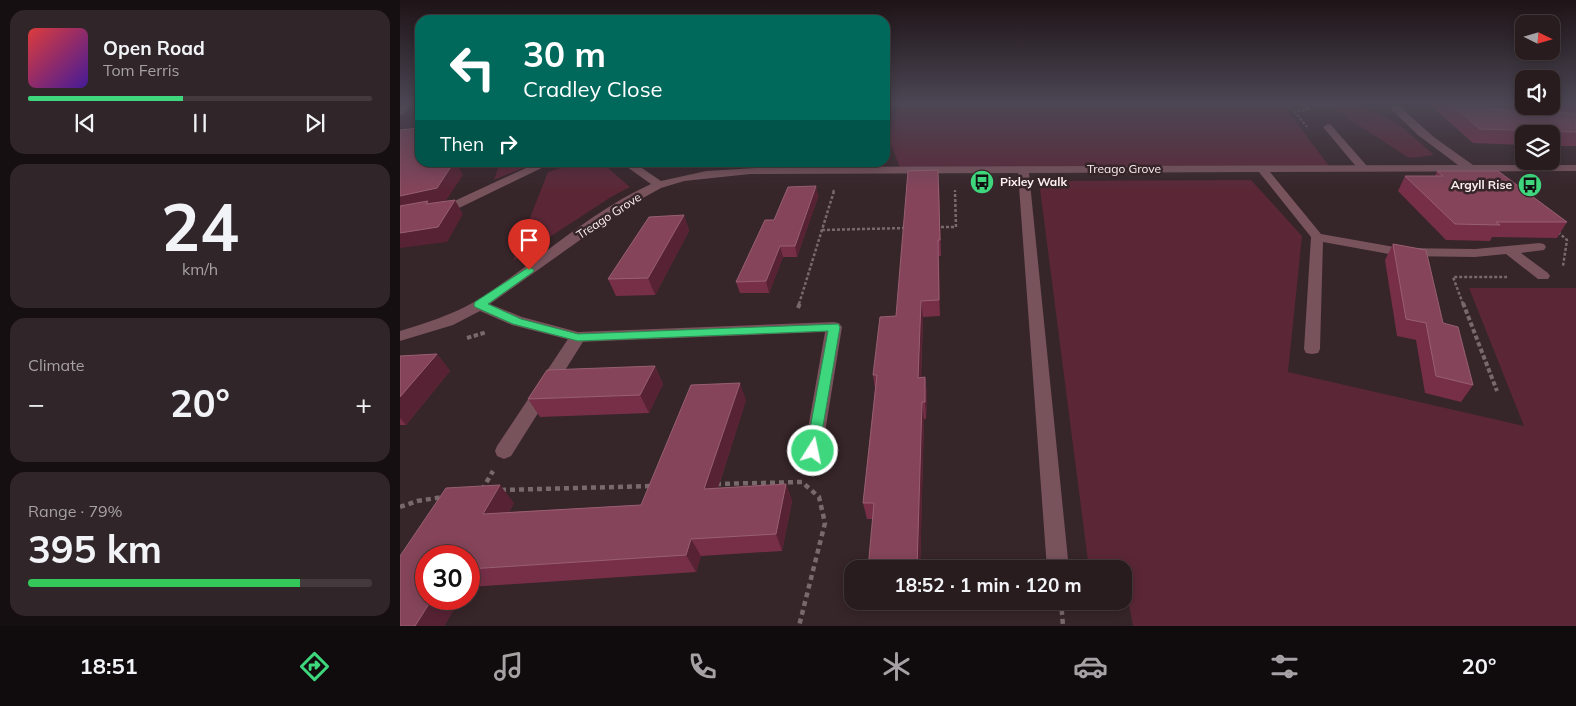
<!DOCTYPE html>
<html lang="en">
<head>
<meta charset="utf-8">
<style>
  :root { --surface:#281c1f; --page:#302528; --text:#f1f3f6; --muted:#a5a1a4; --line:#443a3d; --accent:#3ed77d }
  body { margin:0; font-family:Mulish,sans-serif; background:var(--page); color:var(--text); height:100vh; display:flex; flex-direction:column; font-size:19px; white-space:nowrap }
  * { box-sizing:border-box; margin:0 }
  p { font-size:16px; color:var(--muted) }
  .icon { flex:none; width:28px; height:28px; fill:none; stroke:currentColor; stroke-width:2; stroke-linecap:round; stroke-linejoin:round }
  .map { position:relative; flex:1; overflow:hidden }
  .sheet { display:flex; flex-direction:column; gap:10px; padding:10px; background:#160f11; width:400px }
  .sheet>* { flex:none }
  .top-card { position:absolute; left:15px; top:15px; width:475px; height:152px; border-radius:15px; box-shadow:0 2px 12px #0003,0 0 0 1px var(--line); background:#00695c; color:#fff; overflow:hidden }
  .needle { width:32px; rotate:95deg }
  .tools { position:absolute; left:1115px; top:15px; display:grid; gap:10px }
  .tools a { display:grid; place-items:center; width:45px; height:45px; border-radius:10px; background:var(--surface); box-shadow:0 2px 12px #0003,0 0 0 1px var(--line); font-size:25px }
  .speed { position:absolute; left:15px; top:545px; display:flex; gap:10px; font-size:25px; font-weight:700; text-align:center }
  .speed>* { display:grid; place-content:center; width:65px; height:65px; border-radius:50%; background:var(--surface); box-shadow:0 2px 12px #0003,0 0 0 1px var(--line); line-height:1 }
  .speed .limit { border:8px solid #d22; background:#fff; color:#111 }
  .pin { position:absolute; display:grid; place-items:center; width:42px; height:42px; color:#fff; margin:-51px -21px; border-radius:50% 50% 50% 0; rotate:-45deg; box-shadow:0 0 5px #0007 }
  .pin .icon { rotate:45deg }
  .me { position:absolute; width:55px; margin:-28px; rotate:10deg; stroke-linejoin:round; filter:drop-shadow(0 0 4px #0008) }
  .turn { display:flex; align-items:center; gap:18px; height:105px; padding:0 25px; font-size:22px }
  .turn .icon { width:65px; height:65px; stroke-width:2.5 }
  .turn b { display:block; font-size:35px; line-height:42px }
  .then { display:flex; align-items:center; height:48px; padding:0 25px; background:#0003; gap:10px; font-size:19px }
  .big { font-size:38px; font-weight:700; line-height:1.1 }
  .sheet .widget { flex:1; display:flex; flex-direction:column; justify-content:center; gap:8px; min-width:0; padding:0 18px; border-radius:15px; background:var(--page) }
  .sheet .dial { align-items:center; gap:0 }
  .dial b { font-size:65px; line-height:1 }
  .song { display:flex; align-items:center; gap:15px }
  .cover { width:60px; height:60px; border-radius:8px; background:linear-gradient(135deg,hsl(0 70% 55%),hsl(260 70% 35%)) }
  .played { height:5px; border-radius:2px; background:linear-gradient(90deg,var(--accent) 45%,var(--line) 45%) }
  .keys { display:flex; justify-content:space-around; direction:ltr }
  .heat { display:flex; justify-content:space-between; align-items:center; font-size:28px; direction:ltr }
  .charge { height:8px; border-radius:4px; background:linear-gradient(90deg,#34c759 79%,var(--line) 0) }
  .trip { position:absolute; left:444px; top:560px; width:288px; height:50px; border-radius:15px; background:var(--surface); box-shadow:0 2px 12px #0003,0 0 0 1px var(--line); font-weight:700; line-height:50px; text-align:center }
  .dock { display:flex; height:80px; justify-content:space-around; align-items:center; background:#100b0c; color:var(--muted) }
  .dock .icon { width:35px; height:35px }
  .dock .current { color:var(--accent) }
  .dock b { font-size:22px; color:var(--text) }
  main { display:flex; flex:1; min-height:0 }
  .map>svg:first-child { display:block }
</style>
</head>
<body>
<main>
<section class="sheet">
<div class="widget">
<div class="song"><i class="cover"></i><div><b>Open Road</b><p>Tom Ferris</p></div></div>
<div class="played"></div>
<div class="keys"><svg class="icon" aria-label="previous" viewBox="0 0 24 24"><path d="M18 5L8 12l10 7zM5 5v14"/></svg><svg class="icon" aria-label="pause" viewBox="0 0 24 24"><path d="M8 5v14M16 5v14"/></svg><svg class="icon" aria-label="next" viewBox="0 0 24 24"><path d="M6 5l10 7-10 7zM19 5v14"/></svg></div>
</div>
<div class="widget dial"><b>24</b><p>km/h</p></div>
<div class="widget"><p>Climate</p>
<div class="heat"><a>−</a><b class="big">20°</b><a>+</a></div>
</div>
<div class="widget"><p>Range · 79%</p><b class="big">395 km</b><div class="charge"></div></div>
</section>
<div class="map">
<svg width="1176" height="626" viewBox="0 0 1176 626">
  <rect width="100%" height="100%" fill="#362529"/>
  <path fill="#5b2737" d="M498,103H960L1002,127L1034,155L1009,158L934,109H886L929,166L501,170L489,140Z
    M100,163V162L135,163L94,180Z
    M178,163H202L230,187L211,197L113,261L148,172Z
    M851,180L902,236L888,372L1124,426L1069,288H1176V626H733L722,569H689L639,181Z"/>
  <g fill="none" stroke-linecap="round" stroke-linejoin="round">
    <path stroke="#78696c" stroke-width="2" stroke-dasharray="2.5 2" stroke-linecap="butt" d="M899,103L910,109L895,112L907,127
      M485,125L491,103
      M555,190V192
      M433,192L434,190"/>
    <path stroke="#78696c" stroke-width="2.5" stroke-dasharray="3 2" stroke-linecap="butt" d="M536,227H556L555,191
      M422,230L507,228
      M1158,232L1167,240L1163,266
      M399,304L434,191
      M1063,304L1053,277H1107"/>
    <path stroke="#78696c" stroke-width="4" stroke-dasharray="4.5 2.5" stroke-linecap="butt" d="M1063,303L1097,391
      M398,308L400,303
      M67,338L87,332"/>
    <path stroke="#78696c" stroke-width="4.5" stroke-dasharray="5 4" stroke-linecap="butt" d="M316,484L402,482L419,497L425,523L399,626
      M82,490L93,471
      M101,490L252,486
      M0,507L17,501L43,497
      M661,601L663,626"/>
    <path fill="#78535c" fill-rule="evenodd" d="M928,124L931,125L967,166L968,168L967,170H959L923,127Z
      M178,332L184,333L186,337L111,456L104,459L97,456L95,451L97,446L172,333Z"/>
    <path fill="#78535c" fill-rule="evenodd" d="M3,103H12L3,114L0,115V106Z
      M991,103H1001L1000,107L1035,138L1073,165H1176V171L870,172L921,234L1000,248L1075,249L1139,243L1144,244L1146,247L1144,250L1121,253L1148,273L1150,276L1148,279H1138L1106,254L1075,257L1000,256L923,242L920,349L918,353L912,354L906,353L904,349L911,237L859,172L629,173L669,569H647L618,173L350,174L284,181L261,188L225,208L90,304L122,317L178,332L434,322L439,323L442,327L422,451L420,456L413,459L406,456L404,451L425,332L178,342L112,325L80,311L53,325L0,341V331C26,323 51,315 74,302C134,265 187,213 251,184L220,162H233L261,181L306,171L373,167L1058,165L1018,135L992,110Z
      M139,162H154L57,209L0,220V212L50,203Z"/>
  </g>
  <path fill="#772f48" d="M1028,103H1124V106H1151V103H1176V146H1151V134H1124V145L1073,143Z
    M1037,171L1167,222L1157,238L1092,237L1090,241L1046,240L998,191L1005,176H1035Z
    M539,184L541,256H539L540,316L523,317L521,378L525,377L527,394L526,419H524L520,569H468L473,519H467L463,503L475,389L473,375L496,316Z
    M416,186L418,197L397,257H383L369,293H340L336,282L374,220Z
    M284,215L289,231L255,295L216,296L208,279Z
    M993,244L1043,323L1073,385L1061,402L1025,393L1016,340L997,336L985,260Z
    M37,354L50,371L6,425H0V356Z
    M255,366L263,384L249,413L140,417L128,399Z
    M346,400L318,488L386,484L392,501L382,551L301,556L296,572L69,587V556H26L60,599L44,626H0V556L114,503L109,512L241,505Z
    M467,601H519L518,608L470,611Z"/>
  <path fill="#572334" d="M1090,103H1094L1088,114Z
    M42,162H58L57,164L63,175L45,202L0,212V196Z
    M416,186L418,197L397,257L395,246Z
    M55,200L63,214L47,242L0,248V233Z
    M284,215L289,231L255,295L248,278Z
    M538,240L539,256L540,316L539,300Z
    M380,246L383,257L369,293L366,281Z
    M521,301L523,317L520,394L518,378Z
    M37,354L50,371L6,425L0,418V397Z
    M255,366L263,384L249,413L240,395Z
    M525,377L527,394L526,419L525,402Z
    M340,383L346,400L312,506L304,489Z
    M522,402L524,419L520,569H517Z
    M386,484L392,501L382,551L376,534Z
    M100,485L114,503L98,531L83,514Z
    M291,539L301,556L296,572L286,555Z
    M32,599H60L44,626H15Z"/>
  <path fill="#85445a" stroke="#985f72" d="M1050,103H1090V108L1092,109L1171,113L1176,114V132L1080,129Z
    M1158,103H1176V105L1173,104Z
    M20,128V162H42L41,163L54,162L37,188L0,196V130Z
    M538,170L540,240H538L539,300L521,301L518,378L525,377V402H522L517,569H468L474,503H463L477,375H473L480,317L496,316L508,171Z
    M1037,171H1098L1167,222H1096L1100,225L1055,224L1005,176H1043Z
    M416,186L395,246H380L366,281L336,282L365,220H374L388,187Z
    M55,200L38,227L0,233V206L28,201L26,204Z
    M284,215L248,278L208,279L249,217Z
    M993,244L1026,250L1043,323L1058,327L1073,385L1036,376L1026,323L1006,319Z
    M37,354L0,397V356Z
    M255,366L240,395L128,399L147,370Z
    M340,383L304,489L386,484L376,534L291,539L286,555L69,569V556H26V599H32L15,626H0V556L46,488L100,485L83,514L241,505L291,385Z"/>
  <linearGradient id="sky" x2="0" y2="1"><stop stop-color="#1e1417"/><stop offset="0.54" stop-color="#4c4654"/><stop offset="1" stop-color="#4c4654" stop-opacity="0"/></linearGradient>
  <rect width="1176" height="191" fill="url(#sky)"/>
  <path fill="#3ed77d" stroke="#288c51" d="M129,267L134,270L133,272L88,304L121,319L178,334L438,324L440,327L418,455L413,456L408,455L406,451L428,331L178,341L113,324L75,307L74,305L75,302Z"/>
  <defs>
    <g id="bus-disc" transform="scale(1.25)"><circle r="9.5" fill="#3ed77d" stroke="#362529"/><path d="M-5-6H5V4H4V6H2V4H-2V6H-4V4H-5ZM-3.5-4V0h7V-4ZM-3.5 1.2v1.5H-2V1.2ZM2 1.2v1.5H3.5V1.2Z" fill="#111"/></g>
  </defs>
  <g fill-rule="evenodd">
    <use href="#bus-disc" x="582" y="182"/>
    <use href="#bus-disc" x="1130" y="185"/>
  </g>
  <g text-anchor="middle" stroke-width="5" stroke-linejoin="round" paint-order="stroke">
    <g font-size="12" fill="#fcf0f2" stroke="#362529">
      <text x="724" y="173">Treago Grove</text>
      <text transform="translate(209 216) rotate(-33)" y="4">Treago Grove</text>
    </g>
    <g font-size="12" font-weight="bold" fill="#fcf0f2" stroke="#362529" text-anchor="start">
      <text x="600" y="186">Pixley Walk</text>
      <text x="1112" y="189" text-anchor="end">Argyll Rise</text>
    </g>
  </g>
</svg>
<div class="tools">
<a><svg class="needle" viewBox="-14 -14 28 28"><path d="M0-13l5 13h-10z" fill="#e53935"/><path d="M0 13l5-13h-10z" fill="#a5a1a4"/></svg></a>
<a><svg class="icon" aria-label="sound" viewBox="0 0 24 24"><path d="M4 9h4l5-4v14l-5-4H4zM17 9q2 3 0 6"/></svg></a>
<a><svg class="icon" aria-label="layers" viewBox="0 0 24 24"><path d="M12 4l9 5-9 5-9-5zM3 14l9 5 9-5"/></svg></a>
</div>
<div class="speed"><div class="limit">30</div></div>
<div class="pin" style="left:129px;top:270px;background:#d93025"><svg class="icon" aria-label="arrive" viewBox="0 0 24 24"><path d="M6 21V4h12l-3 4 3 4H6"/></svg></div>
<svg class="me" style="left:413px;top:451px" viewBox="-20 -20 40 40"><circle r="17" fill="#3ed77d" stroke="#fff" stroke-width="3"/><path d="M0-11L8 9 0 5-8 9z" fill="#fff"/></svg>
<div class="trip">18:52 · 1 min · 120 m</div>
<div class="top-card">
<div class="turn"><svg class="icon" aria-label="left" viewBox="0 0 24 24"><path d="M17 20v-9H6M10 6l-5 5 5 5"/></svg><div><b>30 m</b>Cradley Close</div></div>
<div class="then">Then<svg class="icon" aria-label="right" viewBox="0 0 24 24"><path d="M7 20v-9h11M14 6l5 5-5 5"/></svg></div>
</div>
</div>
</main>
<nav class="dock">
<b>18:51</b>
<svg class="icon current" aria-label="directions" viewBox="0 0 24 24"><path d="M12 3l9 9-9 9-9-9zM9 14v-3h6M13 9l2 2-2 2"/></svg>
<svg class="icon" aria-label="music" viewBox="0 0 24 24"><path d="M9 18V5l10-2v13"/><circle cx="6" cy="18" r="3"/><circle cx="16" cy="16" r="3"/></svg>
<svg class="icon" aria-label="phone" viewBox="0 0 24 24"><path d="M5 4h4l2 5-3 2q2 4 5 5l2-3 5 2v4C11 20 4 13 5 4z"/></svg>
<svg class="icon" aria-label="climate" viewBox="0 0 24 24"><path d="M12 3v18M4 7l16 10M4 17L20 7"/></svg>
<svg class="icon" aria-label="car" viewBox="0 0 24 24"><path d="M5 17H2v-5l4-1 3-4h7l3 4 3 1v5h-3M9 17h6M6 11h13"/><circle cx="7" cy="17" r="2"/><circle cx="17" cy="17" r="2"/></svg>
<svg class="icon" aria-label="filters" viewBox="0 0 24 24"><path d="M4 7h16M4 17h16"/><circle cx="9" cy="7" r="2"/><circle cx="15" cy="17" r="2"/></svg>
<b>20°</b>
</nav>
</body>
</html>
